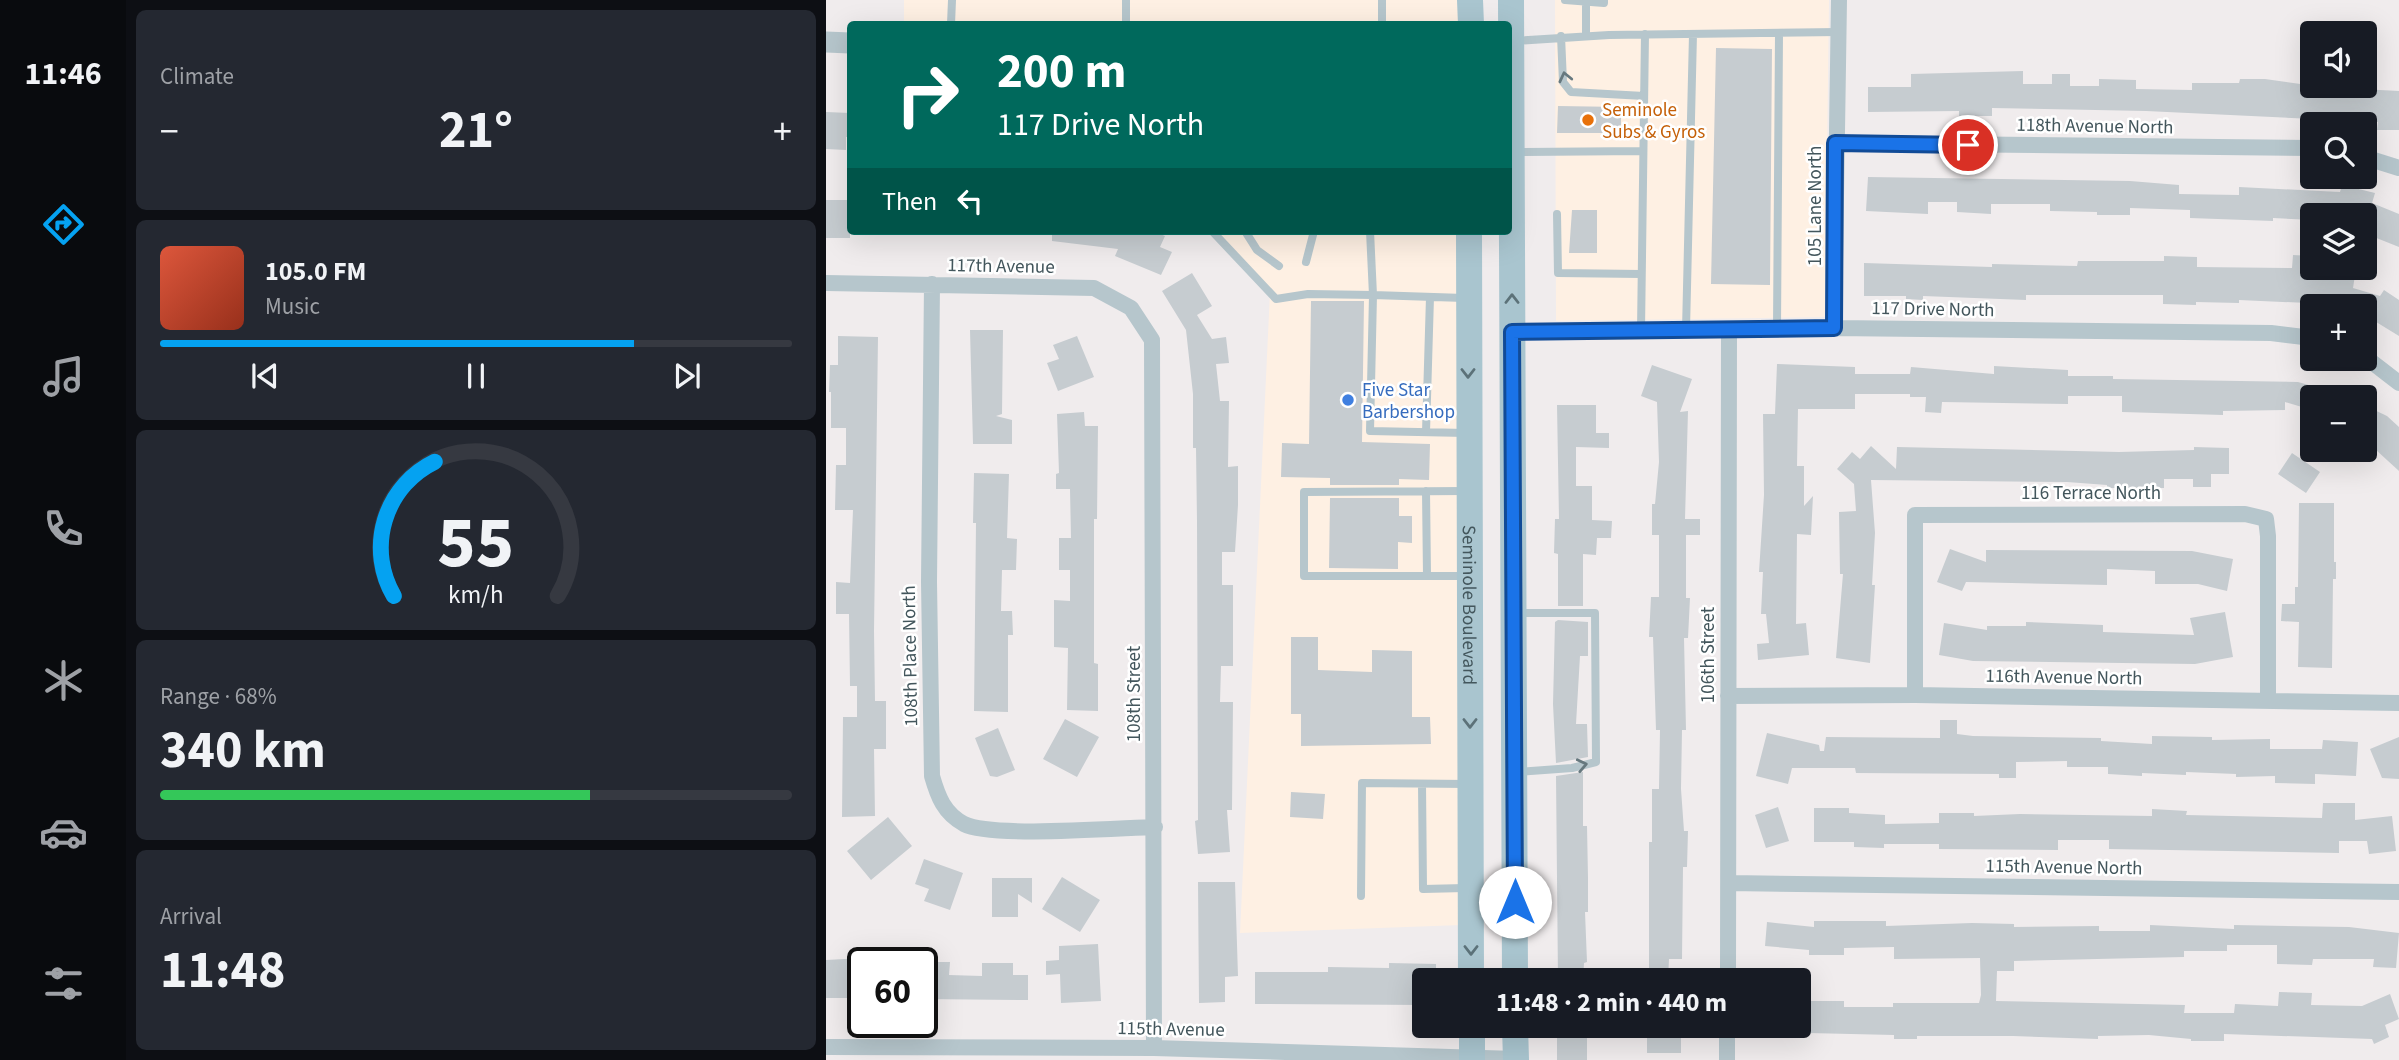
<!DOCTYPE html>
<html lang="en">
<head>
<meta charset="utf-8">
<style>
  :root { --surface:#171b24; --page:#242831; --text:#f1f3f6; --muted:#9ea1a6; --line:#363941; --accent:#05a2f1 }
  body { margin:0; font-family:"Source Sans 3",sans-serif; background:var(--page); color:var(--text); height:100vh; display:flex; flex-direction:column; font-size:26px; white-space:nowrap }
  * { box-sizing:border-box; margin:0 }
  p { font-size:23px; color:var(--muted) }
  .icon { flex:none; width:38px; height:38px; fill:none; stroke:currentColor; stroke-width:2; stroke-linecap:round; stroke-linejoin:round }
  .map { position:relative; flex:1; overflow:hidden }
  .side { display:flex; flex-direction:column; gap:10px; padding:10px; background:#0d0f14; width:700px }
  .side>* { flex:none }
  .banner { position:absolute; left:21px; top:21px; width:665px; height:214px; border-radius:7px; box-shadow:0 7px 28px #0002; background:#00695c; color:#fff; overflow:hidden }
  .buttons { position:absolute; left:1474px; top:21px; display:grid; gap:14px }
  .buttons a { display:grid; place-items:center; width:77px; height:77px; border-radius:7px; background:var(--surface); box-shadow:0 7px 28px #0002; font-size:35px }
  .speed { position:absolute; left:21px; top:947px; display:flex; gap:14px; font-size:35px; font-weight:700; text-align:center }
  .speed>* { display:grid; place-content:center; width:91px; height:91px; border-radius:50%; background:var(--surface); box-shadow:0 7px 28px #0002; line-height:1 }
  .speed .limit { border:4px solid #111; border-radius:10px; background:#fff; color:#111 }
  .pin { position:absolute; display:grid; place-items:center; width:60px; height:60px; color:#fff; margin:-30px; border:4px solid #fff; border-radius:50%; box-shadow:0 2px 7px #0007 }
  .me { position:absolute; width:77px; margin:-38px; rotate:0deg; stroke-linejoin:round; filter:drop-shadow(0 0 5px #0008) }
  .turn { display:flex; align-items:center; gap:24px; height:147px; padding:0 35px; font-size:32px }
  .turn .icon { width:91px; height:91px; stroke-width:2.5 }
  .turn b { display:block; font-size:49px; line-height:60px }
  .then { display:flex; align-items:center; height:66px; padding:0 35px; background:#0003; gap:14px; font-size:26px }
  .big { font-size:52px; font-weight:700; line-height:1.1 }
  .side .card { flex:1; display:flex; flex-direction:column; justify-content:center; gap:10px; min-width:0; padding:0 24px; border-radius:10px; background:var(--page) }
  .side .dial { align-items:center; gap:0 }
  .dial svg { height:182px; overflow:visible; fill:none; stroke:var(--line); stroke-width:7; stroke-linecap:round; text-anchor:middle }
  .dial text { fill:var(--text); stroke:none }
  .song { display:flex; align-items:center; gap:21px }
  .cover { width:84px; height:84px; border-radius:10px; background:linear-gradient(135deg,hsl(10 70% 55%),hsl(10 70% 35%)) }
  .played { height:7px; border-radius:4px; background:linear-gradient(90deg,var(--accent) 75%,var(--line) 75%) }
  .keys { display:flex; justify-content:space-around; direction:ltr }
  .heat { display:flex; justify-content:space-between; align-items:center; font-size:38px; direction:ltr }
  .charge { height:10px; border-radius:5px; background:linear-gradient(90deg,#34c759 68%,var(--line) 0) }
  .trip { position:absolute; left:586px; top:968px; width:399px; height:70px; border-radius:7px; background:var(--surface); box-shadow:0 7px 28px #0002; font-weight:700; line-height:70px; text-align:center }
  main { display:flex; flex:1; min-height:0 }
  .menu { display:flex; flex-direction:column; width:126px; justify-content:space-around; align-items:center; background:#090b0e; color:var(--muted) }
  .menu .icon { width:49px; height:49px }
  .menu .on { color:var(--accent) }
  .menu b { font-size:32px; color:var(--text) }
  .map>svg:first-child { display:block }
</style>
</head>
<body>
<main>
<nav class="menu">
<b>11:46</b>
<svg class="icon on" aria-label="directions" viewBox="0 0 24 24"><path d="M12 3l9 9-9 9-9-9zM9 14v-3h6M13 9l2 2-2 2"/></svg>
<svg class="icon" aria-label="music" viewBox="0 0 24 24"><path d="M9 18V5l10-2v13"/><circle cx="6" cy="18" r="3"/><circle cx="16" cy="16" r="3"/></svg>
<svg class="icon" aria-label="phone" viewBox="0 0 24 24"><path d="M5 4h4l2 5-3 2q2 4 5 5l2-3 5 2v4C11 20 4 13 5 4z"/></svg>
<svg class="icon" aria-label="climate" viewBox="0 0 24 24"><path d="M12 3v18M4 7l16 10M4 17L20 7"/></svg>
<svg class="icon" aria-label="car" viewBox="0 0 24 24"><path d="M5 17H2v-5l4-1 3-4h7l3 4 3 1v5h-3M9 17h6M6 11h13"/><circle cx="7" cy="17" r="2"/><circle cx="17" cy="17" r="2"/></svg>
<svg class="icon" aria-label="filters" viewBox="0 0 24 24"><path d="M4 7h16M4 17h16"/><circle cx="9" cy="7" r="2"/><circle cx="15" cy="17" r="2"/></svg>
</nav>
<section class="side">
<div class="card"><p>Climate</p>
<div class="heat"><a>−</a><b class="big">21°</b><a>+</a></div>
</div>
<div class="card">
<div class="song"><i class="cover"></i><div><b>105.0 FM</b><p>Music</p></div></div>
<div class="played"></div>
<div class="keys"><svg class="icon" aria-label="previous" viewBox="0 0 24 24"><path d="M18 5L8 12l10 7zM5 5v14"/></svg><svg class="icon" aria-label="pause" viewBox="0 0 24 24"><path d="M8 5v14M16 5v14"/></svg><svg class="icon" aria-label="next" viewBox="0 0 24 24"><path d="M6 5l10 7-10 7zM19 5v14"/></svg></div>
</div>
<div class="card dial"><svg viewBox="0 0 100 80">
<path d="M14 69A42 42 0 1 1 86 69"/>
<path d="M14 69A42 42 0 0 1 32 10" stroke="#05a2f1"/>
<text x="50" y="56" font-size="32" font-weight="700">55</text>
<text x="50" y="72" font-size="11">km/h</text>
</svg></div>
<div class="card"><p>Range · 68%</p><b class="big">340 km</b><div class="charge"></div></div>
<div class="card"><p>Arrival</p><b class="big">11:48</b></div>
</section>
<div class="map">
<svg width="1573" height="1060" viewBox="0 0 1573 1060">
  <rect width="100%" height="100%" fill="#f0eced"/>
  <path fill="#fef0e3" d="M78,0H635V24H78Z
    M729,0H1003L999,317L730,321Z
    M381,231H633L635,925L414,933L444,292Z"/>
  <path fill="#c6ccd0" d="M890,48L946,49L944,285L885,284Z
    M1197,71V84H1226V74H1244V86H1273V79L1310,80V89L1366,90V83H1413L1414,79H1439L1496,87L1573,91V130H1551L1552,122L1320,111L1166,108V116H1133V111L1042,112V87H1085V74Z
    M732,106L795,107V133H731Z
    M0,112L24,113V137H20V150L0,149Z
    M1042,177L1304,181L1353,185V194L1413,195V187L1514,192L1516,185L1549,193L1546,203L1573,214V247L1538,233V215H1486V220L1447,218V221L1364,218V210L1304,208V215H1271V212L1224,211V204H1165V214L1131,212V202H1102V214L1040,211Z
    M0,200H24V238H0Z
    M746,210H771V253H743Z
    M226,231H327L339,236L334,247L346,252L335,275L289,256L292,249L226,241Z
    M1467,255L1486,256V268H1504L1529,275L1527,288L1554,296L1558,290L1573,300V336L1542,317L1548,306L1413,300V303L1370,302V305L1337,304V295H1200V300L1097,296V300L1080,299V296H1038V263L1166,267V264L1251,266L1252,261H1338V256L1371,257V267L1466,268Z
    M366,273L386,306L371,315L386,339L400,337L403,363L390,364L394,401H403L402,467L412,466V505L409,552H396V585H407V666H395L394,702H407L406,810H401L404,852L372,854L369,821L372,820L371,521L370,448H367V394L360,330L336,291Z
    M485,301H538L536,442L604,444L603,480L573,479V485H504V478L455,477L456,443L483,444Z
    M144,330H177L176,414L170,416L186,420V444H147Z
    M12,336L52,337L48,631L49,701H60V749H48L49,816L16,817L17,717H31V686H24L23,614H10V582L24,583L27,510H9L10,465H20V428H5V392H3L4,365H12Z
    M251,336L268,377L232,391L221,363L233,359L227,345Z
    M951,364L1029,367V374H1084L1085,367L1168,374V366L1242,370V376H1287V379L1472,382L1486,386V410L1459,402V410L1397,411V415L1296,412V396H1242V404L1116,402L1115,413L1099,412L1100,397H1084V394H1029V409H972L971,466H978V506L987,496L985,535L971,534L970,624L980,623L983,655L932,660L931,644L943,643L940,614H935L937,572H933L938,495L937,414H949Z
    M826,365L866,379L854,412L862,411L859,519H874V535H860V598H864L862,638H858L860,730H856L855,789L858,831H862L861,867H857L856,959H843L842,980H823V842H826V789H833L834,730H830L827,637H823L825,597H833V535H826V504H829L833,462L831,402L815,396Z
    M731,405H770V433H783V448L750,447V486H766V520L786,521L785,538H771L770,555L757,554V606H732V554L728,553L729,519H733Z
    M1538,405L1561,416L1573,427V471L1538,439Z
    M258,412L259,426H272L271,519H268V663L272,664V711L241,710L242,648L228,647V600L244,601V570H233V538H245L244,489H230V474L233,473L231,414Z
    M1045,446L1070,469L1071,447L1293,452L1368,450V447L1403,448V474H1385V487H1367V479H1338V488H1281V485L1241,482L1045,480L1049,533L1046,585H1049L1044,663L1010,658L1017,574H1014L1013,512L1030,511L1028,484L1011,469L1026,452L1034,459Z
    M1466,453L1494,472L1480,493L1452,474Z
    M148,473L183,474L181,538L191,539L190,570H176L175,611H186L187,635H182V712L148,711L150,523H147Z
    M504,498H573V516H586V543L572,542V569L503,568Z
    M1473,503H1508V562H1510V579H1507L1506,668L1472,667L1473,622L1455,621L1456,604H1469V587H1472Z
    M1124,549L1160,562V550L1366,551L1407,559L1401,591L1372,584H1329V571L1281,569V585L1140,582L1136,591L1111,582Z
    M1399,612L1407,657L1369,664L1147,661L1113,655L1118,623L1161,630V626H1200V622L1277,625V632L1368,635L1364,618Z
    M732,620L762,622V656H754L750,724H761L762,757L730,763L727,704L729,622Z
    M465,637H492V670L546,672V650L586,651V717H604L605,744L475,746V714H465Z
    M239,719L273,737L251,777L217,759Z
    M1114,720H1131V734L1147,736L1275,738V741L1326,744V736L1386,737V740L1444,739V749H1496L1497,740L1532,742L1530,776L1489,774V784L1449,783V776L1410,777V774L1360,772V775L1316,773V776L1282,774V767H1241V761L1190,762V778H1173V774L1030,773L1029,768H966L962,784L930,776L941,733L993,745L994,751H998L1000,737L1114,738Z
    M172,728L189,770L171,777L164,776L149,738Z
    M1573,737V779L1556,778L1544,749Z
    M757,772V826H761L762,878V912H759L761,962L758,963L757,980H732L730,776Z
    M465,792L499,794L497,819L464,817Z
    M1497,803H1529V820L1566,816L1570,851L1543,854L1541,841H1513V853L1283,849V840H1232V850L1113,849V844H1058V848L1028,847V842H988V808H1023V813L1059,815V824L1113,823V813H1148V816L1194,814L1326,816V809L1361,811L1360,815L1496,818Z
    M952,807L963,841L940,848L929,815Z
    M62,817L86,846L45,880L21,851Z
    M98,859L137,873L124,910L98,901L103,889L89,884Z
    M236,877L274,900L254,932L216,909Z
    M166,878H206V903L192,894V917H166Z
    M372,882H409L412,976L399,977V1002L373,1003Z
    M988,921H1060V926L1146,923L1188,924V927L1273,926V931H1324V925L1408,929V925L1523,927L1573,933L1570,968L1547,967L1548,959H1487L1486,965L1451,964V945H1401V951H1358V957L1188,961V971H1171L1170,1001L1359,1005L1358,1013H1408L1409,1004L1452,1006L1453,992L1486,993L1485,1005L1536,1006L1564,994L1573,1019L1559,1025L1563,1037L1548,1044L1546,1039L1398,1034V1041H1365V1039L1323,1035L1272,1036V1039L1187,1036H1091V1039H1068V1035L982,1033L983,1001H1018V1007H1067V1003H1153L1155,995L1154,958L1068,959V947L1018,948V955H983V950L939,946L941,922L988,927Z
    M272,944L275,1001L235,1003L234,974L220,975V961L233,960V946Z
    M37,958V998H0V960Z
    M96,962H124L123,975L156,976V963H187V975H202V1000L96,999Z
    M563,963L610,964V980H598V1005L429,1004V972H502V967L563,968Z
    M821,1026H855V1053H821Z
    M731,1031H761V1060H731Z"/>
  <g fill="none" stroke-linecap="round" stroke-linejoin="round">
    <path stroke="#b6c6cc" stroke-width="8" d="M556,0V24
      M739,0L778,3V0
      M125,24L126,0
      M300,24V0
      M735,36L737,82L745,92L818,96
      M760,36V2
      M688,41L783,35L1012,32
      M689,152L817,151
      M731,214L732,273L815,274
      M386,231L450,299L482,294L547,295L544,231
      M419,231L431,250L453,266
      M480,262L488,231
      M638,298L547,295L544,431L640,433
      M951,329L953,33
      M860,330L867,34
      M815,331L819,34
      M600,432L604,297
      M600,491L601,576
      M639,576H478V492L640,491
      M691,772L746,768L770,762L769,613H693
      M596,784L597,889L639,888
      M535,896L536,783L642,784"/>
    <path stroke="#b6c6cc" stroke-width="16" d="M1009,143L1486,148
      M1538,157L1573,168
      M0,283L268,288L305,308L326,340L328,1048
      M106,284L103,582L106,776C112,797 118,813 138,824C166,838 292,828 329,827
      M1008,328L1013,0
      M686,332L1008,328L1445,333L1486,338
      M1538,356L1573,383
      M1089,695V515L1419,514L1440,519L1442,536V700
      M902,696L1089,695L1573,703
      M903,883L1573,892
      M902,980L903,330
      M0,1047L328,1048L690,1059
      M901,1060V1026"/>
    <path stroke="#b6c6cc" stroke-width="21" d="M0,42L24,43"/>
    <g stroke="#a9c5cf" stroke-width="26">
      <path d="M644,0L645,24"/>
      <path d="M685,0L689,980"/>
      <path id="s1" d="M643,231L645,980"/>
      <path d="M646,1026V1060"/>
      <path d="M689,1026L690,1060"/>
    </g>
  </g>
  <defs><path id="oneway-chevron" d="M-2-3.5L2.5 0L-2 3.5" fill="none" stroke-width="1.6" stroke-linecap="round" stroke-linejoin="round" transform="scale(1.75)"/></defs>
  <g stroke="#66787e">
    <use href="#oneway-chevron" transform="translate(739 77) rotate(-103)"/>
    <use href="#oneway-chevron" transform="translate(756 765) rotate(-12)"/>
  </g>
  <g stroke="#5c7279">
    <use href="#oneway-chevron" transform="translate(686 299) rotate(-90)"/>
    <use href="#oneway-chevron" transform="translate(642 373) rotate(90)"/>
    <use href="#oneway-chevron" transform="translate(644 723) rotate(90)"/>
    <use href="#oneway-chevron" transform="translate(645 950) rotate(90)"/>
  </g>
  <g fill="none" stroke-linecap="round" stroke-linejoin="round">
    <g stroke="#114b97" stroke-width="18">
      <path id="route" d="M689,902L686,332L1008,328L1009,143L1142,145"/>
    </g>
    <use href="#route" stroke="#1a73e8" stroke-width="12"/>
  </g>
  <circle fill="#e8710a" stroke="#fff" stroke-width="2.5" cx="762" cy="120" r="7"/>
  <circle fill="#3f7fe0" stroke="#fff" stroke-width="2.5" cx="522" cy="400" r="7"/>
  <g text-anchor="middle" stroke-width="5" stroke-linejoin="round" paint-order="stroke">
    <g font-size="19" fill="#c56008" stroke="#fff" text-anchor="start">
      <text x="776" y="116">Seminole<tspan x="776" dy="22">Subs &amp; Gyros</tspan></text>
    </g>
    <g font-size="19" fill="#43565c" stroke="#fff">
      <text transform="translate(1269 125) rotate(1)" y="7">118th Avenue North</text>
      <text transform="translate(988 206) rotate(-90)" y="7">105 Lane North</text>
      <text transform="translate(175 265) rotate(1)" y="7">117th Avenue</text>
      <text transform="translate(1107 308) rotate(1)" y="7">117 Drive North</text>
      <text x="1265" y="499">116 Terrace North</text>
      <text dy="7" stroke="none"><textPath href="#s1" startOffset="374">Seminole Boulevard</textPath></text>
      <text transform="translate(881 655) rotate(-90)" y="7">106th Street</text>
      <text transform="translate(83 656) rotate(-91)" y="7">108th Place North</text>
      <text transform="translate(1238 676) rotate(1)" y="7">116th Avenue North</text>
      <text transform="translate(307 694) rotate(-90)" y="7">108th Street</text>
      <text transform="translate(1238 866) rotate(1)" y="7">115th Avenue North</text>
      <text transform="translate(345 1028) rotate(1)" y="7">115th Avenue</text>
    </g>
    <g font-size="19" fill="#366cbe" stroke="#fff" text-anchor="start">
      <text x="536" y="396">Five Star<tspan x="536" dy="22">Barbershop</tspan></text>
    </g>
  </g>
</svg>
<div class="buttons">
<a><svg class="icon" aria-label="sound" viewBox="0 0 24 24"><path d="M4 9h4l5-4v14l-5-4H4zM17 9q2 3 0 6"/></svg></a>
<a><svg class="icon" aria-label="search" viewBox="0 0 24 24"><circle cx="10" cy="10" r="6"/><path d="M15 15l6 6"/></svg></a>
<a><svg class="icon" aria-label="layers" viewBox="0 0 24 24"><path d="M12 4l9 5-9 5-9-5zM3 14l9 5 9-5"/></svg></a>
<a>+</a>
<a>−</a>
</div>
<div class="speed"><div class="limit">60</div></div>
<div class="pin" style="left:1142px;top:145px;background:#d93025"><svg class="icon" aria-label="arrive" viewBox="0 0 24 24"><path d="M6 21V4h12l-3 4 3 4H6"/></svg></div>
<svg class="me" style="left:689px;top:902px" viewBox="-20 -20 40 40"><circle r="19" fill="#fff"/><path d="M0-13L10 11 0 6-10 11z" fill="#1a73e8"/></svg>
<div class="trip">11:48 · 2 min · 440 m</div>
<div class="banner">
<div class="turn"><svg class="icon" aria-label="right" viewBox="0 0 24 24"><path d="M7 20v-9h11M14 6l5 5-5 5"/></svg><div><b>200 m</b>117 Drive North</div></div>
<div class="then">Then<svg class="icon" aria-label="left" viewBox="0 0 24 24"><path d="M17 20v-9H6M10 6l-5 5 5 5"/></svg></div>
</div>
</div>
</main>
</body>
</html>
